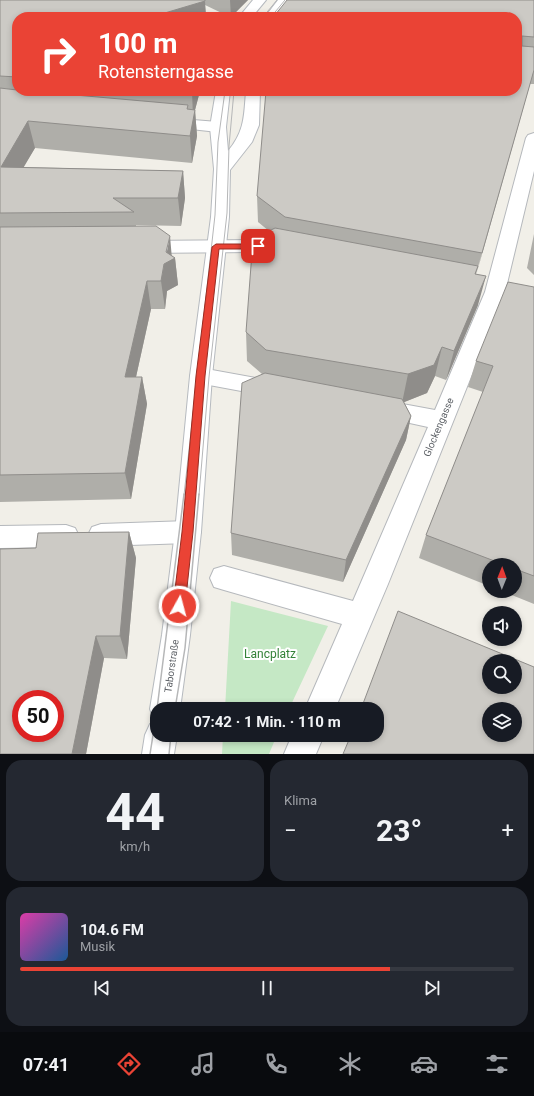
<!DOCTYPE html>
<html lang="de">
<head>
<meta charset="utf-8">
<style>
  :root { --surface:#171b24; --page:#242831; --text:#f1f3f6; --muted:#9ea1a6; --line:#363941; --accent:#ea4335 }
  body { margin:0; font-family:Roboto,sans-serif; background:var(--page); color:var(--text); height:100vh; display:flex; flex-direction:column; font-size:15px; white-space:nowrap }
  * { box-sizing:border-box; margin:0 }
  p { font-size:13px; color:var(--muted) }
  .icon { flex:none; width:22px; height:22px; fill:none; stroke:currentColor; stroke-width:2; stroke-linecap:round; stroke-linejoin:round }
  .map { position:relative; height:754px; overflow:hidden }
  .side { display:flex; flex-direction:column; gap:6px; padding:6px; background:#0d0f14; flex:1 }
  .side>* { flex:none }
  .hud { position:absolute; left:12px; top:12px; width:510px; height:84px; border-radius:16px; box-shadow:0 2px 6px #0003; background:#ea4335; color:#fff; overflow:hidden }
  .needle { width:26px; rotate:1deg }
  .fabs { position:absolute; left:482px; top:558px; display:grid; gap:8px }
  .fabs a { display:grid; place-items:center; width:40px; height:40px; border-radius:50%; background:var(--surface); box-shadow:0 2px 6px #0003; font-size:20px }
  .speed { position:absolute; left:12px; top:690px; display:flex; gap:8px; font-size:20px; font-weight:700; text-align:center }
  .speed>* { display:grid; place-content:center; width:52px; height:52px; border-radius:50%; background:var(--surface); box-shadow:0 2px 6px #0003; line-height:1 }
  .speed .limit { border:6px solid #d22; background:#fff; color:#111 }
  .pin { position:absolute; display:grid; place-items:center; width:34px; height:34px; color:#fff; margin:-17px; border-radius:8px; box-shadow:0 2px 6px #0006 }
  .me { position:absolute; width:44px; margin:-22px; rotate:7deg; stroke-linejoin:round; filter:drop-shadow(0 0 3px #0008) }
  .turn { display:flex; align-items:center; gap:14px; height:84px; padding:0 20px; font-size:18px }
  .turn .icon { width:52px; height:52px; stroke-width:2.5 }
  .turn b { display:block; font-size:28px; line-height:34px }
  .big { font-size:30px; font-weight:700; line-height:1.1 }
  .side .widget { flex:1; display:flex; flex-direction:column; justify-content:center; gap:6px; min-width:0; padding:0 14px; border-radius:16px; background:var(--page) }
  .side .dial { align-items:center; gap:0 }
  .dial b { font-size:52px; line-height:1 }
  .song { display:flex; align-items:center; gap:12px }
  .cover { width:48px; height:48px; border-radius:6px; background:linear-gradient(135deg,hsl(320 70% 55%),hsl(210 70% 35%)) }
  .played { height:4px; border-radius:2px; background:linear-gradient(90deg,var(--accent) 75%,var(--line) 75%) }
  .keys { display:flex; justify-content:space-around; direction:ltr }
  .heat { display:flex; justify-content:space-between; align-items:center; font-size:22px; direction:ltr }
  .side .tiles { flex:1; display:grid; gap:6px; grid-template-columns:1fr 1fr }
  .widget:last-child { grid-column:span 2 }
  .trip { position:absolute; left:150px; top:702px; width:234px; height:40px; border-radius:16px; background:var(--surface); box-shadow:0 2px 6px #0003; font-weight:700; line-height:40px; text-align:center }
  .tabs { display:flex; height:64px; justify-content:space-around; align-items:center; background:#090b0e; color:var(--muted) }
  .tabs .icon { width:28px; height:28px }
  .tabs .selected { color:var(--accent) }
  .tabs b { font-size:18px; color:var(--text) }
  .map>svg:first-child { display:block }
</style>
</head>
<body>
<div class="map">
<svg width="534" height="754" viewBox="0 0 534 754">
  <rect width="100%" height="100%" fill="#f1efe8"/>
  <path fill="#c5e8c5" d="M231,601L328,626L289,709H225Z
    M223,735H277L269,754H222Z"/>
  <g fill="none" stroke-linecap="round" stroke-linejoin="round">
    <g stroke="#b5b8bc" stroke-width="2">
      <path id="street" d="M168,118L218,122L224,124L226,127L224,130L218,132L163,126L160,123L163,120Z
        M534,133V171L505,292L388,584L335,709H305L342,624L224,590L214,587L210,578L214,569L224,566L353,601L428,427L373,415L370,409L373,403L381,400L435,410L485,292L526,138L528,135Z
        M258,240L288,247L290,251L288,255L281,257L258,252L140,253L133,251L131,247L133,243L140,241Z
        M201,368L273,381L281,383L284,389L281,395L273,397L193,382L190,376L193,370Z
        M188,521L197,524L201,532L197,540L188,543L101,546L92,543L88,535L92,527L101,524Z
        M66,525L75,528L79,536L75,544L66,547L0,548V526Z
        M292,735H324L316,754H284Z"/>
    </g>
    <g stroke="#b6babf" stroke-width="2">
      <path id="secondary" d="M253,0H266L252,17H239Z
        M278,0H291L278,17H265Z
        M216,91H230L226,127L228,151C245,131 244,115 246,91H260L259,125L252,142L230,170L229,217L212,376L201,532L190,635L180,709H157V721L154,720L150,709L162,635L175,532L190,376L211,217L214,169L210,127Z
        M157,721V735H177L174,754H142L145,735L150,724Z"/>
    </g>
    <use href="#street" fill="#fff" fill-rule="evenodd"/>
    <use href="#secondary" fill="#fff" fill-rule="evenodd"/>
    <path stroke="#b6b7b8" stroke-width="1" d="M263,17L277,0
      M271,17L285,0
      M184,495L215,215L218,142L225,91
      M199,495L209,377L227,213L229,146L234,91"/>
    <path stroke="#b6b7b8" stroke-width="1.5" d="M157,709L184,494
      M175,709L185,648L199,494
      M150,754L157,710
      M169,754L171,735"/>
  </g>
  <path fill="#afaea9" d="M0,0H248L231,17H230L205,5L206,17H17V91H200L195,110L197,136L192,163L35,148L23,167L183,171L185,198L181,226L136,225V227L175,258L178,285L167,291L165,309H151L136,377H142L147,404L131,499L0,502Z
    M534,0V84H530L476,274L478,305L446,380L435,376L427,393L404,402L411,416L406,440L343,582L232,555L231,533L262,374L247,361L246,332L269,231L258,222L257,196L517,17H275V15Z
    M534,234V275L527,268Z
    M534,287V604L502,591H515V565H489V586L419,558L426,535L483,392L468,387L476,361Z
    M129,532L136,558L127,659L104,658L86,754H0L36,548Z"/>
  <path fill="#8f8d8a" d="M230,0H248L231,17Z
    M205,1L206,17H158V15Z
    M534,70L530,84L475,279L482,253Z
    M192,91H200L195,110L197,136L192,163L190,136L193,118Z
    M28,121L35,148L8,194L1,167Z
    M183,171L185,198L181,226L178,198Z
    M170,236L172,259L175,258L178,285L167,291L165,309L161,281Z
    M486,276L478,305L446,380L454,351Z
    M147,281L151,309L130,404L125,377Z
    M442,347L435,376L427,393L402,403L408,374Z
    M142,377L147,404L131,499L125,473Z
    M411,416L406,440L343,582L346,560Z
    M129,532L136,558L127,659L120,636Z
    M96,636L104,658L86,754H72Z"/>
  <path fill="#cccac5" stroke="#8f8d8a" fill-rule="evenodd" d="M0,0H205V1L158,15L161,17H17V77L0,76Z
    M287,0H534V37L522,36V46L534,47V70L482,253L285,217L257,196L266,91H517V17H277L275,15Z
    M0,88L17,90V91H30L188,105L187,109L195,110L190,136L28,121L1,167L183,171L178,198H113L134,212L0,213Z
    M176,91H192L191,92Z
    M156,226L170,236L166,252L175,258L164,264L161,281H147L125,377H142L125,473L0,475V227Z
    M275,228L478,266L475,274L486,276L454,351L442,347L434,365L408,374L266,350L246,332L253,239Z
    M508,282L534,287V576L515,569V565H505L426,535L493,366L476,361Z
    M265,373L402,399L411,416L346,560L231,533L242,383Z
    M129,532L120,636H96L72,754H0V549L36,548L38,533ZM21,699H55V733H21Z
    M398,611L534,667V754H343L351,735H377V709H361ZM489,661H515V687H489ZM489,709H515V735H489Z"/>
  <path fill="#ea4335" stroke="#982c22" d="M216,244H258L262,246L258,249H219L205,376L193,532L185,606L183,610L179,611L175,610L173,606L182,532L196,376L212,247Z"/>
  <g text-anchor="middle" stroke-width="4" stroke-linejoin="round" paint-order="stroke">
    <g font-size="10" fill="#5f6368" stroke="#fff">
      <text transform="translate(438 427) rotate(-67)" y="4">Glockengasse</text>
      <text transform="translate(171 666) rotate(-82)" y="4">Taborstraße</text>
    </g>
    <g font-size="12" fill="#348238" stroke="#fff">
      <text x="270" y="658">Lancplatz</text>
    </g>
  </g>
</svg>
<div class="fabs">
<a><svg class="needle" viewBox="-14 -14 28 28"><path d="M0-13l5 13h-10z" fill="#e53935"/><path d="M0 13l5-13h-10z" fill="#9ea1a6"/></svg></a>
<a><svg class="icon" aria-label="sound" viewBox="0 0 24 24"><path d="M4 9h4l5-4v14l-5-4H4zM17 9q2 3 0 6"/></svg></a>
<a><svg class="icon" aria-label="search" viewBox="0 0 24 24"><circle cx="10" cy="10" r="6"/><path d="M15 15l6 6"/></svg></a>
<a><svg class="icon" aria-label="layers" viewBox="0 0 24 24"><path d="M12 4l9 5-9 5-9-5zM3 14l9 5 9-5"/></svg></a>
</div>
<div class="speed"><div class="limit">50</div></div>
<div class="pin" style="left:258px;top:246px;background:#d93025"><svg class="icon" aria-label="arrive" viewBox="0 0 24 24"><path d="M6 21V4h12l-3 4 3 4H6"/></svg></div>
<svg class="me" style="left:179px;top:606px" viewBox="-20 -20 40 40"><circle r="17" fill="#ea4335" stroke="#fff" stroke-width="3"/><path d="M0-11L8 9 0 5-8 9z" fill="#fff"/></svg>
<div class="trip">07:42 · 1 Min. · 110 m</div>
<div class="hud">
<div class="turn"><svg class="icon" aria-label="right" viewBox="0 0 24 24"><path d="M7 20v-9h11M14 6l5 5-5 5"/></svg><div><b>100 m</b>Rotensterngasse</div></div>
</div>
</div>
<section class="side">
<div class="tiles">
<div class="widget dial"><b>44</b><p>km/h</p></div>
<div class="widget"><p>Klima</p>
<div class="heat"><a>−</a><b class="big">23°</b><a>+</a></div>
</div>
<div class="widget">
<div class="song"><i class="cover"></i><div><b>104.6 FM</b><p>Musik</p></div></div>
<div class="played"></div>
<div class="keys"><svg class="icon" aria-label="previous" viewBox="0 0 24 24"><path d="M18 5L8 12l10 7zM5 5v14"/></svg><svg class="icon" aria-label="pause" viewBox="0 0 24 24"><path d="M8 5v14M16 5v14"/></svg><svg class="icon" aria-label="next" viewBox="0 0 24 24"><path d="M6 5l10 7-10 7zM19 5v14"/></svg></div>
</div>
</div>
</section>
<nav class="tabs">
<b>07:41</b>
<svg class="icon selected" aria-label="directions" viewBox="0 0 24 24"><path d="M12 3l9 9-9 9-9-9zM9 14v-3h6M13 9l2 2-2 2"/></svg>
<svg class="icon" aria-label="music" viewBox="0 0 24 24"><path d="M9 18V5l10-2v13"/><circle cx="6" cy="18" r="3"/><circle cx="16" cy="16" r="3"/></svg>
<svg class="icon" aria-label="phone" viewBox="0 0 24 24"><path d="M5 4h4l2 5-3 2q2 4 5 5l2-3 5 2v4C11 20 4 13 5 4z"/></svg>
<svg class="icon" aria-label="climate" viewBox="0 0 24 24"><path d="M12 3v18M4 7l16 10M4 17L20 7"/></svg>
<svg class="icon" aria-label="car" viewBox="0 0 24 24"><path d="M5 17H2v-5l4-1 3-4h7l3 4 3 1v5h-3M9 17h6M6 11h13"/><circle cx="7" cy="17" r="2"/><circle cx="17" cy="17" r="2"/></svg>
<svg class="icon" aria-label="filters" viewBox="0 0 24 24"><path d="M4 7h16M4 17h16"/><circle cx="9" cy="7" r="2"/><circle cx="15" cy="17" r="2"/></svg>
</nav>
</body>
</html>
